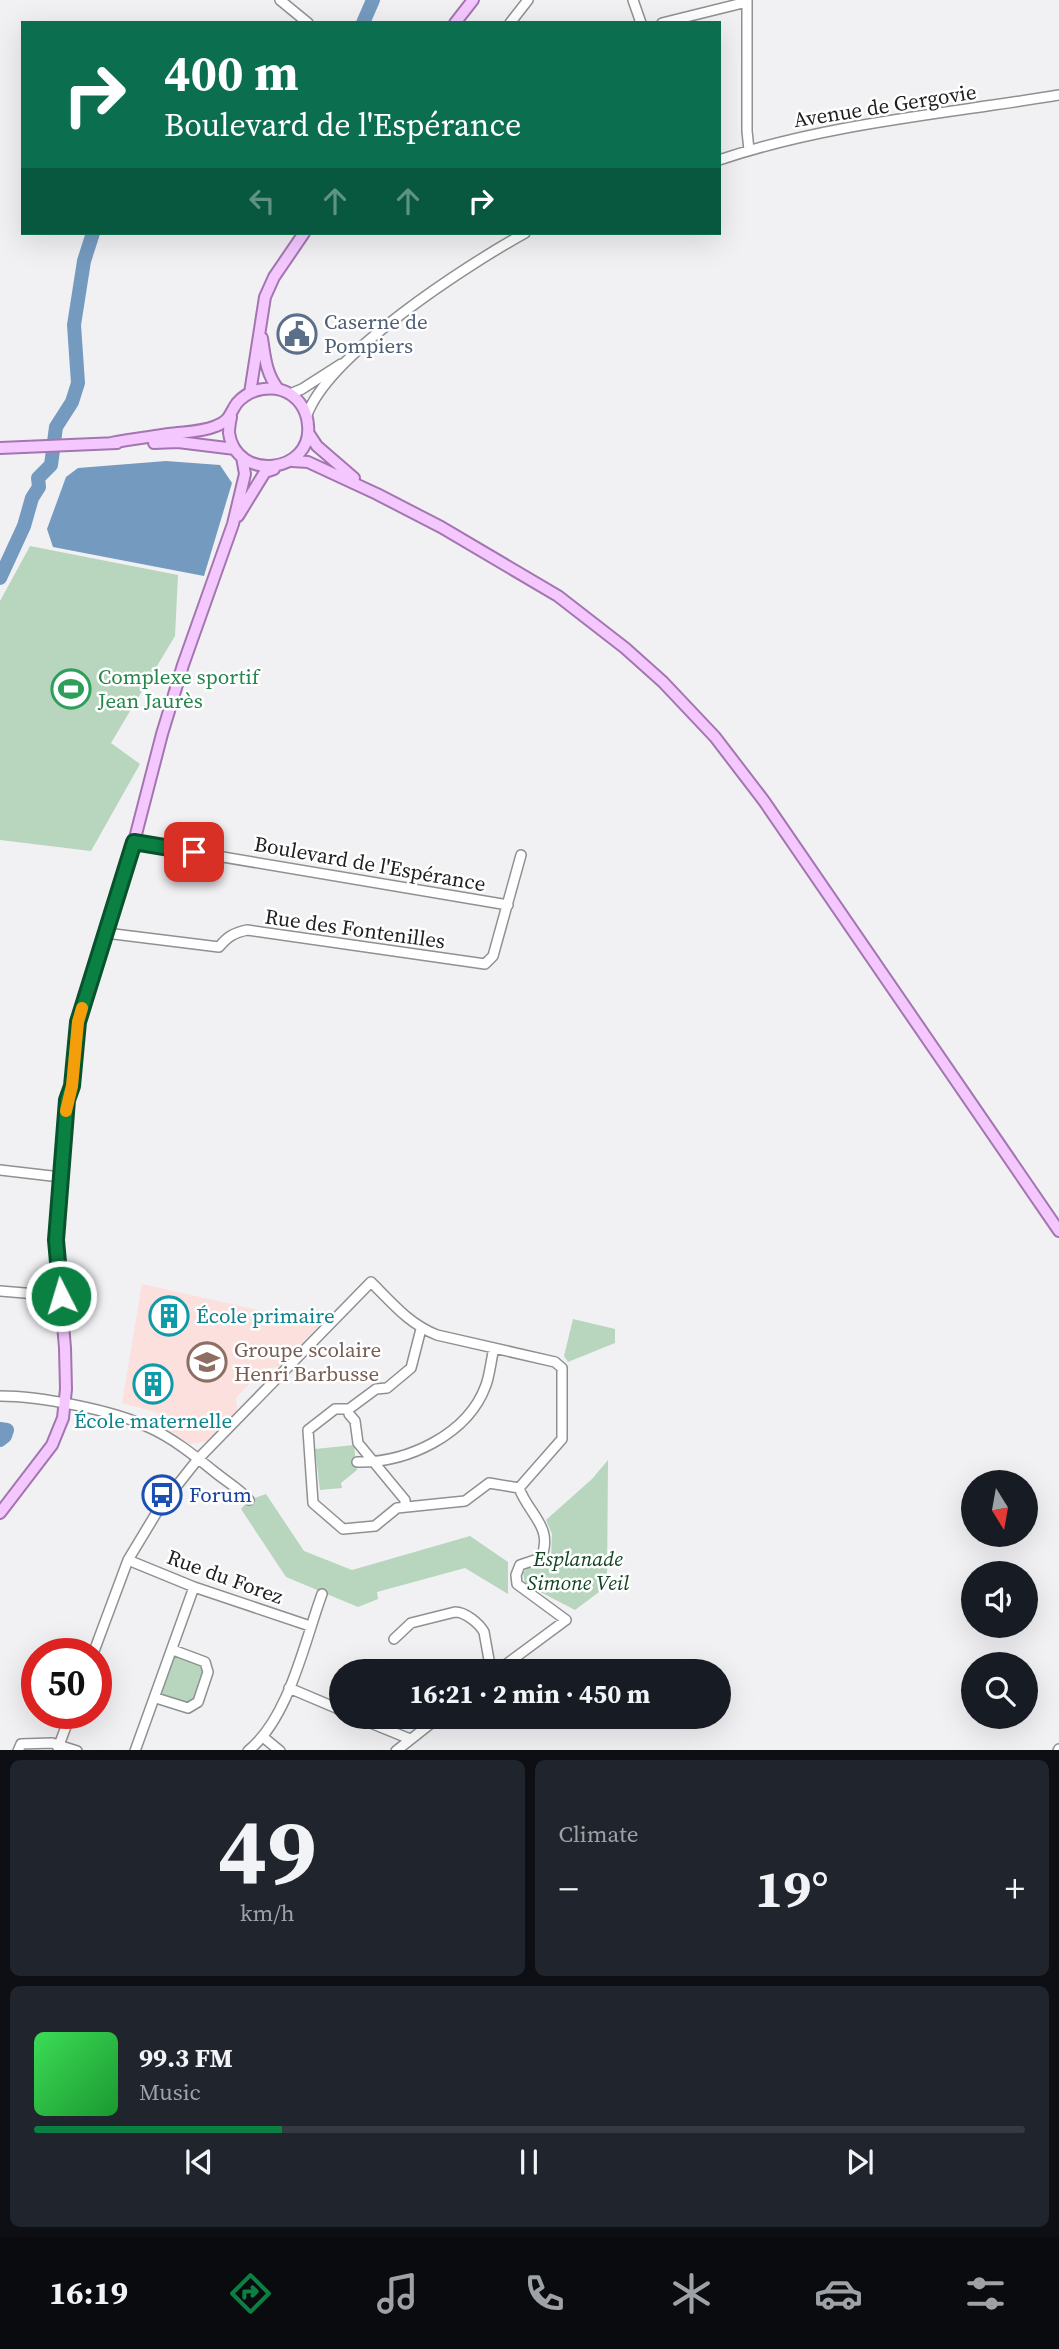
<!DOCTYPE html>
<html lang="en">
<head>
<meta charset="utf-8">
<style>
  :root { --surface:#171b24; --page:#20242c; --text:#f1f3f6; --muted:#9ea1a6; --line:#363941; --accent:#0b8043 }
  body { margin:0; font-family:"Source Serif 4",serif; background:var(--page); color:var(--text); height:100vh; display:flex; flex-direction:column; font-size:26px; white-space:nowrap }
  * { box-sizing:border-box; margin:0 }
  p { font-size:23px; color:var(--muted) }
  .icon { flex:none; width:38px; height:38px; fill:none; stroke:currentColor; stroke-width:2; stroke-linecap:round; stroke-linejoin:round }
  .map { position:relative; height:1750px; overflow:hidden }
  .side { display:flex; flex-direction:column; gap:10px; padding:10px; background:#0d0f14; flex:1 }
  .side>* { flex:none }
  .top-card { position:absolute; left:21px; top:21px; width:700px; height:214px; border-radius:0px; box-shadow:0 7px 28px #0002; background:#0b6e4f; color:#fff; overflow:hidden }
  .needle { width:46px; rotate:169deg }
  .controls { position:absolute; left:961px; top:1470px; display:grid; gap:14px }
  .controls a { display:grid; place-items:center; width:77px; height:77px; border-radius:50%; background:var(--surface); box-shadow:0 7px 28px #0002; font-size:35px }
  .speed { position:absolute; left:21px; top:1638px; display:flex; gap:14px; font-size:35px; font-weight:700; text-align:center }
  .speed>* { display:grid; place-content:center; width:91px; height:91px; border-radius:50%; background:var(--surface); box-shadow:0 7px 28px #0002; line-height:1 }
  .speed .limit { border:10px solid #d22; background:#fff; color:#111 }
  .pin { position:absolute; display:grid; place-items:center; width:60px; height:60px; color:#fff; margin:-30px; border-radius:14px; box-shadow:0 4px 10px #0006 }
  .me { position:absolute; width:77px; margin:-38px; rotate:355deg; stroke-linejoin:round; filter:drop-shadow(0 0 5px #0008) }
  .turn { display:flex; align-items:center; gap:24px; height:147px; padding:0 28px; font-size:32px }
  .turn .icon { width:91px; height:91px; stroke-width:2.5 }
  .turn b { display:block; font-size:49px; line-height:60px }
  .lanes { display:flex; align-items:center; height:66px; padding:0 28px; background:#0003; justify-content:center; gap:35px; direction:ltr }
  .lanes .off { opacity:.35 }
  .big { font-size:52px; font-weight:700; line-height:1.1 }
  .side .card { flex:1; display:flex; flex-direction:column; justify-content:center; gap:10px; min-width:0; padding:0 24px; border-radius:10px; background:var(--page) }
  .side .dial { align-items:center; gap:0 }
  .dial b { font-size:91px; line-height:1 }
  .song { display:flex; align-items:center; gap:21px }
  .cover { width:84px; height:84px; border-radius:10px; background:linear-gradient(135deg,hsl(130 70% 55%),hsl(130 70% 35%)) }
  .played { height:7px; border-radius:4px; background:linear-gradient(90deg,var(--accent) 25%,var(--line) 25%) }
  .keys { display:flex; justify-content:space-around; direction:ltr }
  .heat { display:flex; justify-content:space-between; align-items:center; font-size:38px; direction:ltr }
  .side .tiles { flex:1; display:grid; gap:10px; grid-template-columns:1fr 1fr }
  .card:last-child { grid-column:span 2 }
  .trip { position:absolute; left:329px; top:1659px; width:402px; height:70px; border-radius:35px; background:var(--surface); box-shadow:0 7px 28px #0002; font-weight:700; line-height:70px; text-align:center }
  .tabs { display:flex; height:112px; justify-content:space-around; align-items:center; background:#090b0e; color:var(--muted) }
  .tabs .icon { width:49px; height:49px }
  .tabs .selected { color:var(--accent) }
  .tabs b { font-size:32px; color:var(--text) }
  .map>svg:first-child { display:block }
</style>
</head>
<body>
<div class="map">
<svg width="1059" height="1751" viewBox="0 0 1059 1751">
  <rect width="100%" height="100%" fill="#f1f1f4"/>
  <path fill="#fbe0de" d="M142,1284L320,1324L279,1367L263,1369L236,1398L237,1411L210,1441L190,1444L160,1425L158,1413L122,1403Z"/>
  <path fill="#b8d5be" d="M30,546L178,575L175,636L111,743L140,764L91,851L0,840V601Z
    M573,1319L615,1329V1343L568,1362L564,1356Z
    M354,1445L357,1470L341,1483L342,1488L320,1490L315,1449Z
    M608,1460L607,1586L575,1610L525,1584L523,1573L527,1568L551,1559L552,1534L546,1520L592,1479Z
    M266,1494L304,1551L352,1570L470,1536L508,1562V1594L465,1568L377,1592L378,1599L358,1607L286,1577L241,1509L249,1500Z
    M173,1650L205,1662L208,1672L198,1702L188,1708L156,1698Z"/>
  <path fill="#759abf" d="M166,461L220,465L232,483L204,576L53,547L47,529L66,477L78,468Z"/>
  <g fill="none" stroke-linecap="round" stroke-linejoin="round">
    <path stroke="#759abf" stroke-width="14" d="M363,23L373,0
      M0,578L24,526L32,498L39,487L38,478L51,465L56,427L72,402L78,383L74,325L84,261L93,233
      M0,1429L7,1430L5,1436L0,1440"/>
    <g stroke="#8f9092" stroke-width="12">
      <path id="minor" d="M280,0L308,23
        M633,0L641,23
        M747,0V131L749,150
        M510,23L528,0
        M662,23L747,2
        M719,160C829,123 945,114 1059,95
        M290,394L302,389L341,364
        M307,415C329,354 467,265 525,233
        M134,842L508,905
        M106,933L219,947C228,936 234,933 247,930L485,964L493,956L521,855
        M0,1170L60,1177
        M0,1291L61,1296
        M421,1329L411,1368L387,1388L376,1389L349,1409H335L308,1430L313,1503L343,1529L375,1526L397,1508L465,1501L489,1483L519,1488
        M0,1396C39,1396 113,1410 148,1427C173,1438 195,1456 216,1473C227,1482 240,1489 249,1500
        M349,1409V1414L355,1421L358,1443L405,1500V1507
        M357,1462C407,1463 468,1435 486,1385C490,1374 491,1360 494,1348
        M128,1560L194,1587L310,1626
        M394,1639L411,1623L455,1612C465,1612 479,1623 484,1632L491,1671
        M93,1654L128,1560L160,1507L198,1459L371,1282C392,1303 409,1324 437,1335L555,1362L562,1368V1439L519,1488C529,1515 554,1527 541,1558L520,1565L516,1575L517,1584L566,1620L497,1671
        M289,1688L341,1710
        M156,1698L188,1708L198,1702L208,1672L205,1662L173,1650
        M356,1717L410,1739
        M263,1737L280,1751
        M58,1748L71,1713
        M18,1751L21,1744L52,1743L77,1751
        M135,1751L194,1587
        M248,1751C289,1718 304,1643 322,1594
        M396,1751L439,1717
        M1058,1751L1059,1749"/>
    </g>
    <g stroke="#a475b0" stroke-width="14">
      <path id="major" d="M455,23L473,0
        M262,338C265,358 266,373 278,389
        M250,393L265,297L274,277L304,233
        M309,434L317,446L354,478
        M111,443C131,439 150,437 169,434C185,432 202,432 216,426C231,420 229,414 237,403C250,388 274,384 290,394C302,402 307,412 308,425C313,474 236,482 229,433C229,428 230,422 231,417
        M154,443L178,442L235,449
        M0,448L117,443
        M292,461L308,462L377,494L441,527L558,596L625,648L663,682L715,737L764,801L1059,1231
        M238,516L265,472L274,469
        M0,1513L52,1445L63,1418L66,1389L65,1348L56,1240L67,1100L72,1086L78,1022L134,842L162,734L183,665L233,524L245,474L242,457"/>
    </g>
    <use href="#minor" stroke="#fff" stroke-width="9"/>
    <use href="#major" stroke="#f4c8fe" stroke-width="10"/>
  </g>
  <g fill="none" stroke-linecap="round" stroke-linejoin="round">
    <g stroke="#07532c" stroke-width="18">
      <path id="route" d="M61,1296L56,1240L67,1100L72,1086L78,1022L134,842L194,852"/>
    </g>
    <use href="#route" stroke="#0b8043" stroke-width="12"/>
    <path stroke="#f59e0b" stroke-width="12" d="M66,1111L72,1086L78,1022L82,1008"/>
  </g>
  <defs>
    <g id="civic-ring" transform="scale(2.0125)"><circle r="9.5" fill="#fff" stroke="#5c6f8a" stroke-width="1.5"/><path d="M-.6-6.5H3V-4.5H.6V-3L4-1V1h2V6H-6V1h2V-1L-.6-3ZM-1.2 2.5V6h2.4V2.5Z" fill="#5c6f8a"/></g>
    <g id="stadium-ring" transform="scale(2.0125)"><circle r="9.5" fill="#fff" stroke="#2e9e5b" stroke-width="1.5"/><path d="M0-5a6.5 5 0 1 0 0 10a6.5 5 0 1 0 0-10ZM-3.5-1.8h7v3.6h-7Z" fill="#2e9e5b"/></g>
    <g id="building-ring" transform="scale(2.0125)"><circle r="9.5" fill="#fff" stroke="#0f9aa8" stroke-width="1.5"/><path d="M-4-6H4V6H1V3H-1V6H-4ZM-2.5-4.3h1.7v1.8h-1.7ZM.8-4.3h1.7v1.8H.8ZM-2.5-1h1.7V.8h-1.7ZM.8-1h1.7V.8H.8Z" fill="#0f9aa8"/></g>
    <g id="school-ring" transform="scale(2.0125)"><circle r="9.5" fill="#fff" stroke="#8d6e63" stroke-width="1.5"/><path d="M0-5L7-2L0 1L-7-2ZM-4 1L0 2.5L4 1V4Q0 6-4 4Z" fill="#8d6e63"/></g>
    <g id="bus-ring" transform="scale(2.0125)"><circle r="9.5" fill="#fff" stroke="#1a4fb4" stroke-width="1.5"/><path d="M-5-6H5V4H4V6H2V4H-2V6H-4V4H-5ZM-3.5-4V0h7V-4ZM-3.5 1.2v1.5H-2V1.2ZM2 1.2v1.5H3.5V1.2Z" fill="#1a4fb4"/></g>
  </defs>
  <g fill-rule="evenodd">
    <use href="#civic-ring" x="297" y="334"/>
    <use href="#stadium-ring" x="71" y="689"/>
    <use href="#building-ring" x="169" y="1316"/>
    <use href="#school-ring" x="207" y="1362"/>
    <use href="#building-ring" x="153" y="1384"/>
    <use href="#bus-ring" x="162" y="1495"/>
  </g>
  <g text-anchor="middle" stroke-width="5" stroke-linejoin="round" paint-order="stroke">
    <g font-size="21" fill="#1d1e1e" stroke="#fff">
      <text transform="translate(885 106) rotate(-9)" y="7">Avenue de Gergovie</text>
      <text transform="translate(370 864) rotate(10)" y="7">Boulevard de l'Espérance</text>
      <text transform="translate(355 929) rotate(8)" y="7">Rue des Fontenilles</text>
      <text transform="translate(225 1577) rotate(20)" y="7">Rue du Forez</text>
    </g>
    <g font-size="21" fill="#4e5e75" stroke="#fff" text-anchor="start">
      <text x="324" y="329">Caserne de<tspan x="324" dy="24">Pompiers</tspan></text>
    </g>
    <g font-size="21" fill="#27864d" stroke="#fff" text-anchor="start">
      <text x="98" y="684">Complexe sportif<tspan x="98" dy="24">Jean Jaurès</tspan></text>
    </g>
    <g font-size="21" fill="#0d838f" stroke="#fff" text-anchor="start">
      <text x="196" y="1323">École primaire</text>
      <text x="153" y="1428" text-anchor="middle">École maternelle</text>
    </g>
    <g font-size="21" fill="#785e54" stroke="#fff" text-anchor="start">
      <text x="234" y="1357">Groupe scolaire<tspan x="234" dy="24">Henri Barbusse</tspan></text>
    </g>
    <g font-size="21" fill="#164399" stroke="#fff" text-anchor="start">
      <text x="189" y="1502">Forum</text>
    </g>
    <g font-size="21" font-style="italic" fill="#104422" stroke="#fff">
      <text x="578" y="1566">Esplanade<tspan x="578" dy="24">Simone Veil</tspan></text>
    </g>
  </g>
</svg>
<div class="controls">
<a><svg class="needle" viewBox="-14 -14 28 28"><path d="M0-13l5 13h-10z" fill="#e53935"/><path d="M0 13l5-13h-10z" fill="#9ea1a6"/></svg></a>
<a><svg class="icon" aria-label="sound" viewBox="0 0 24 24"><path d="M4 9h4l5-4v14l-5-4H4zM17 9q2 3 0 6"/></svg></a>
<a><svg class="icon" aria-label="search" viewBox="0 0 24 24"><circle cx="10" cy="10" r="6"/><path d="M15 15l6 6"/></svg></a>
</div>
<div class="speed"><div class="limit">50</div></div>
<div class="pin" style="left:194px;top:852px;background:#d93025"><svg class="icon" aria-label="arrive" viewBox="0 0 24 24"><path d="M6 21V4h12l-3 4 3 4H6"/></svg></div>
<svg class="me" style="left:61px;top:1296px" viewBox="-20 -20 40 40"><circle r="17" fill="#0b8043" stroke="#fff" stroke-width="3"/><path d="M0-11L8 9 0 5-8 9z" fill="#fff"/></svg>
<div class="trip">16:21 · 2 min · 450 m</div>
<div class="top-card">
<div class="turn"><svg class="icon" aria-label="right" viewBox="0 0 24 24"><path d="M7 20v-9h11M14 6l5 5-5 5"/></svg><div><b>400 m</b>Boulevard de l'Espérance</div></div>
<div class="lanes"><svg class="icon off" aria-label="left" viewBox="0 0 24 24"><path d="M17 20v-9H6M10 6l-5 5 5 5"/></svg><svg class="icon off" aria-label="ahead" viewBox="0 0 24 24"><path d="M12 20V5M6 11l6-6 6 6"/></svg><svg class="icon off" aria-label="ahead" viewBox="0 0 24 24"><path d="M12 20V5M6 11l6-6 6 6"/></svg><svg class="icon" aria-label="right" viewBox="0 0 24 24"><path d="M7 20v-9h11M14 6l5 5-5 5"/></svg></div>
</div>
</div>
<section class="side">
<div class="tiles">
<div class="card dial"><b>49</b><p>km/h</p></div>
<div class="card"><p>Climate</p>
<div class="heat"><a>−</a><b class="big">19°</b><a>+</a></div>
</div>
<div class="card">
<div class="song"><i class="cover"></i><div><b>99.3 FM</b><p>Music</p></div></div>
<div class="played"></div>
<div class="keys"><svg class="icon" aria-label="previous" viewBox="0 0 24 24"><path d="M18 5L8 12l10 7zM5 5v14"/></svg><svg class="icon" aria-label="pause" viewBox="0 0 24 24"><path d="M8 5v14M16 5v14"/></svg><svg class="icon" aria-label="next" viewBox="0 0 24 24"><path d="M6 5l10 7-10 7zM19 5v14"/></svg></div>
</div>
</div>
</section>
<nav class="tabs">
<b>16:19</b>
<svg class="icon selected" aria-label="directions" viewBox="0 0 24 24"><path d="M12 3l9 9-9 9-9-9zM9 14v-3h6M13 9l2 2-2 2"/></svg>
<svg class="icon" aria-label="music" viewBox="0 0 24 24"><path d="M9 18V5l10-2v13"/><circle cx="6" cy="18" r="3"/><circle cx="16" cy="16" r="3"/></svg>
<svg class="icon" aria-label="phone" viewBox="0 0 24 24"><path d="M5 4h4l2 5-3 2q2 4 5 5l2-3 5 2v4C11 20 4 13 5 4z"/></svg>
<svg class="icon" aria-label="climate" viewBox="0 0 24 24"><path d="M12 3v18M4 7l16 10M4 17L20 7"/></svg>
<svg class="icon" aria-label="car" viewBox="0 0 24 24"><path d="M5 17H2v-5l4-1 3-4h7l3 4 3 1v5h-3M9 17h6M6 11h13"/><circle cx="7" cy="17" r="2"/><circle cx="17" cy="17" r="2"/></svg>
<svg class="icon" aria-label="filters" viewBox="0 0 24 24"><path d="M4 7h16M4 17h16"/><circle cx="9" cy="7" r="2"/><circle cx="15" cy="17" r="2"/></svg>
</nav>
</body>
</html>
